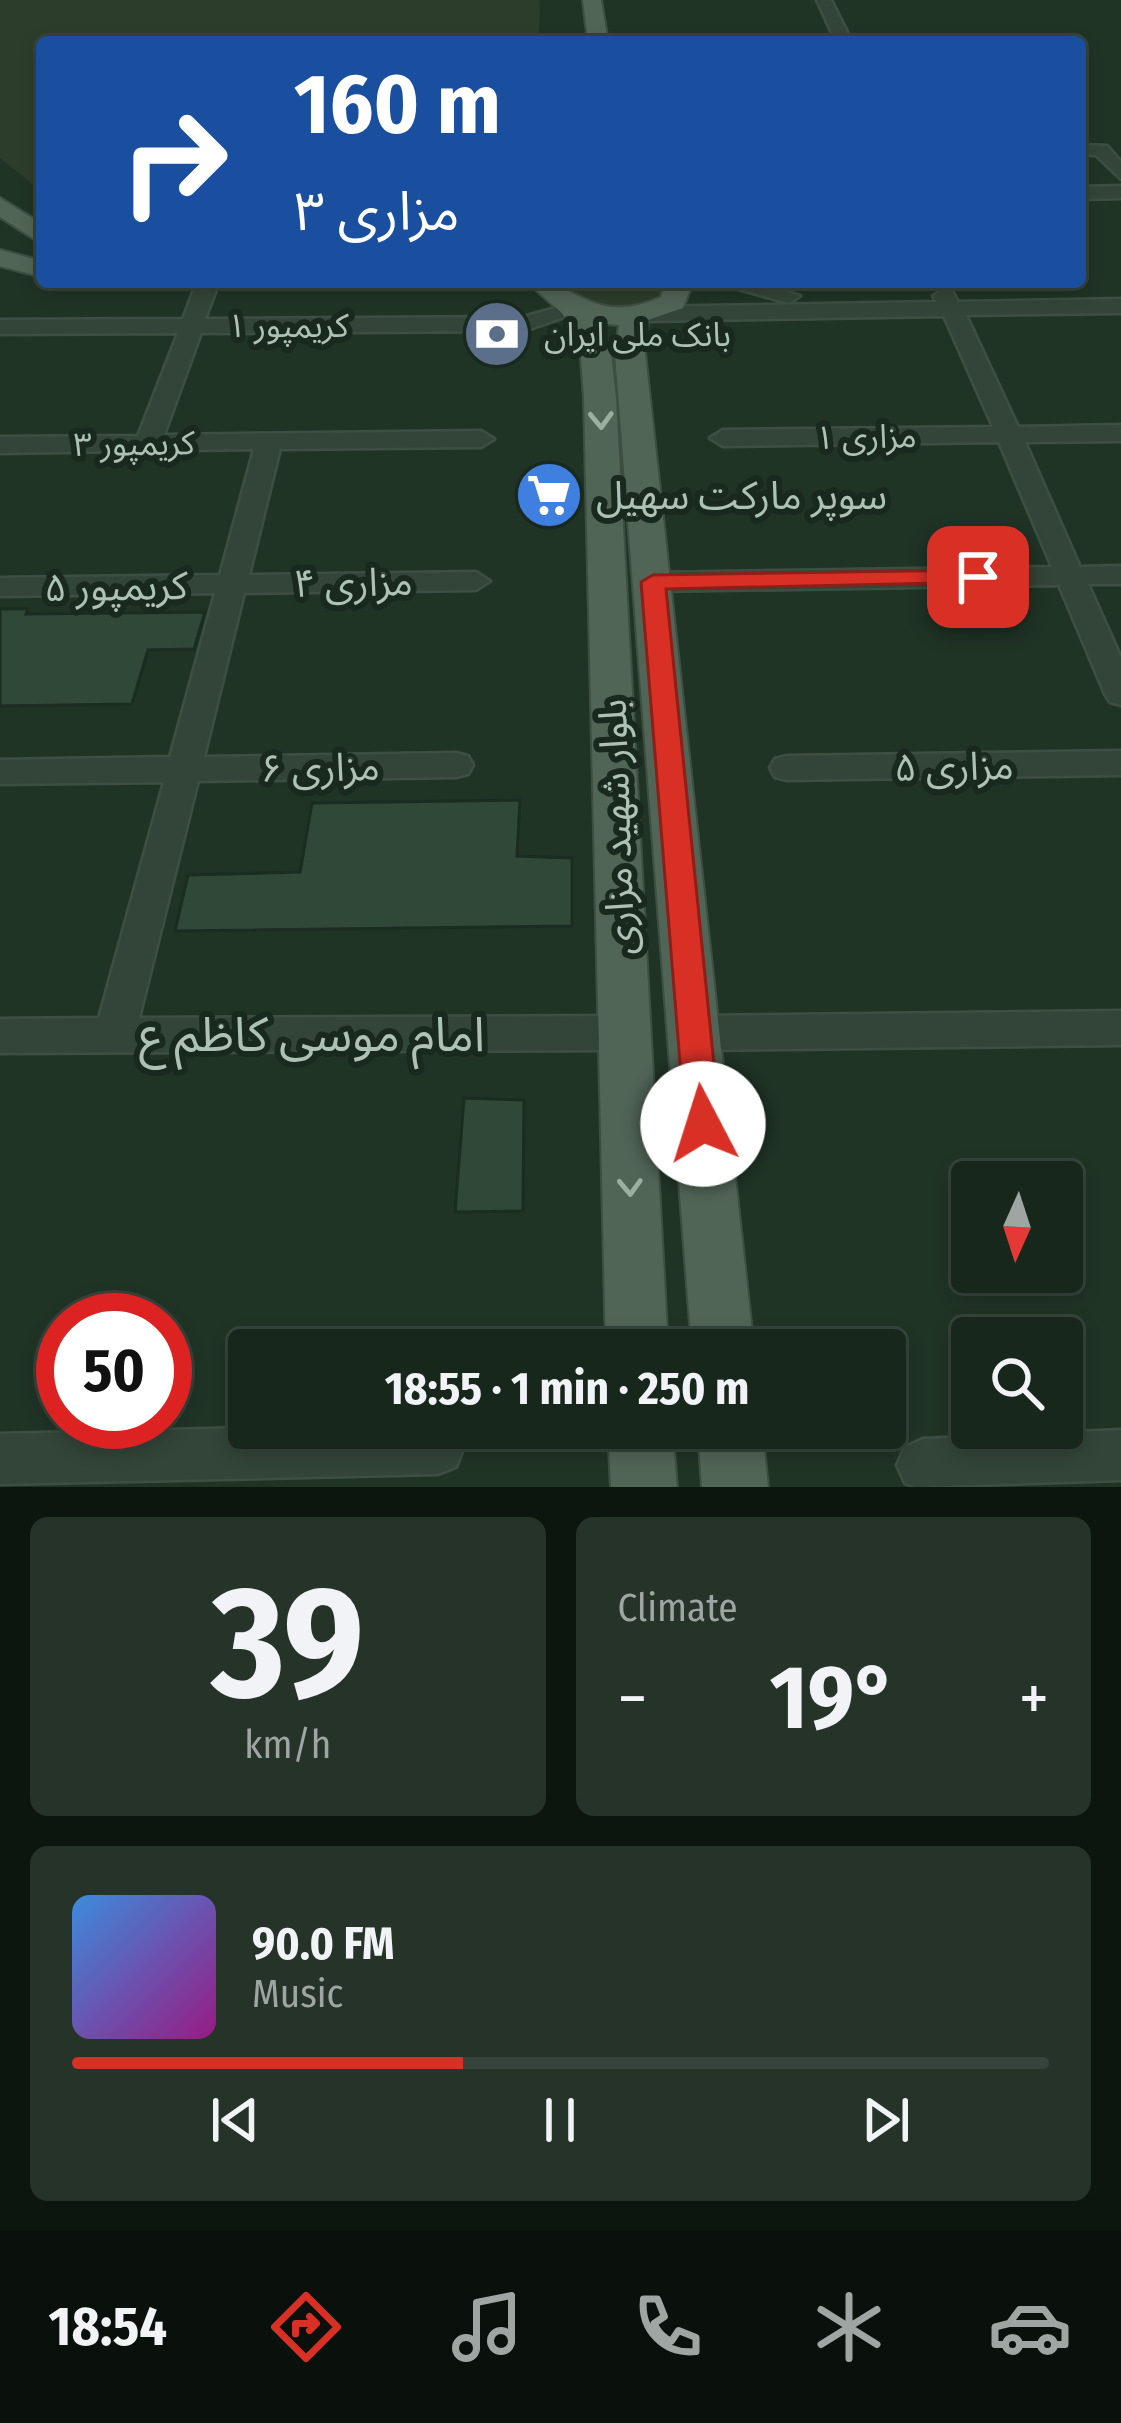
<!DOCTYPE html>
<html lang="en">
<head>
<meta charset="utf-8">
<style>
  :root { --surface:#18271c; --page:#253329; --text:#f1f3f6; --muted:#9fa5a3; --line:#36443b; --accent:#d93025 }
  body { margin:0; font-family:"Fira Sans Condensed","Noto Sans Arabic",sans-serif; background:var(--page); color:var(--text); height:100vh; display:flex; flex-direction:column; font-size:45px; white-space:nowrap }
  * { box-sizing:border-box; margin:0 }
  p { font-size:39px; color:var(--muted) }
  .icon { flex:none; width:66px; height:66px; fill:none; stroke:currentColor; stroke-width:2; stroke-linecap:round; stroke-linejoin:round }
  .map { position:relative; height:1487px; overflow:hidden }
  .panel { display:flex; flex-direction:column; gap:30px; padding:30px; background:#0d150f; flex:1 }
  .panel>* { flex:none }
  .hud { position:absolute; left:36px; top:36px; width:1050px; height:252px; border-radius:12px; box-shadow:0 6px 18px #0003,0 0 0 3px var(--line); background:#1a4fa0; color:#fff; overflow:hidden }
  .needle { width:78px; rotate:183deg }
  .controls { position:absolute; left:951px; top:1161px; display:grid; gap:24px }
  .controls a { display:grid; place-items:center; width:132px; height:132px; border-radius:12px; background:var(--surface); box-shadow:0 6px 18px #0003,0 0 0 3px var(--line); font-size:60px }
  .speed { position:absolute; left:36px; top:1293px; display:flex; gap:24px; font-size:60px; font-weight:700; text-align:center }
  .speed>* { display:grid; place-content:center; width:156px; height:156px; border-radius:50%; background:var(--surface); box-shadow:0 6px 18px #0003,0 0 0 3px var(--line); line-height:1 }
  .speed .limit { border:18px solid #d22; background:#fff; color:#111 }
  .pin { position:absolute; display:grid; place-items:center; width:102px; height:102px; color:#fff; margin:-51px; border-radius:24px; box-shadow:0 6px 18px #0006 }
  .me { position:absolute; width:132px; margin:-66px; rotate:355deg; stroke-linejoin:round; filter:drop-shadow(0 0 9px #0008) }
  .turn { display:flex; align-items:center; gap:42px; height:252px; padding:0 60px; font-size:54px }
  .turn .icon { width:156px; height:156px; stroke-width:2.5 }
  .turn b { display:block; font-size:84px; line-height:102px }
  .big { font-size:90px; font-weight:700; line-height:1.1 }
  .panel .card { flex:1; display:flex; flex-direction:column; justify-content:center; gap:18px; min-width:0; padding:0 42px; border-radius:18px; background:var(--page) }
  .panel .dial { align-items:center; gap:0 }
  .dial b { font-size:156px; line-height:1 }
  .song { display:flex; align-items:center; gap:36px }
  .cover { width:144px; height:144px; border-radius:18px; background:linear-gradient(135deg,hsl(210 70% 55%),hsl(310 70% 35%)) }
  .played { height:12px; border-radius:6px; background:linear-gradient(90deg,var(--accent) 40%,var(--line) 40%) }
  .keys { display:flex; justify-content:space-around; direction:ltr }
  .heat { display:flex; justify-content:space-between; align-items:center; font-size:66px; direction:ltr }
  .panel .tiles { flex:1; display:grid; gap:30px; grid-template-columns:1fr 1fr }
  .card:last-child { grid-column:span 2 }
  .trip { position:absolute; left:228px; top:1329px; width:678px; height:120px; border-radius:12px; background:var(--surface); box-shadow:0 6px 18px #0003,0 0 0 3px var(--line); font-weight:700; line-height:120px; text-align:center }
  .tabs { display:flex; height:192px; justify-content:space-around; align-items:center; background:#0a100b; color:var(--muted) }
  .tabs .icon { width:84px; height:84px }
  .tabs .active { color:var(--accent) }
  .tabs b { font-size:54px; color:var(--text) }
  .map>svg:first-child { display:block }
</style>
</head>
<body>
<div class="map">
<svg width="1121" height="1487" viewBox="0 0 1121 1487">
  <rect width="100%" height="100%" fill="#203426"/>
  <path fill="#2d3d2b" d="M0,0H540L539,39L42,42V192L0,158Z
    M557,282H667L664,294C630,319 585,310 557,282Z"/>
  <path fill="#2f4837" stroke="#1b2c20" stroke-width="3" d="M0,609H28L26,614L205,612L194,649L148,650L132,704L0,706Z
    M520,800L517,856L572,858V926L175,931L188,875L300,872L312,803Z
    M464,1098L524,1100L523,1211L455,1212Z"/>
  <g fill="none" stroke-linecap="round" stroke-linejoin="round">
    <g stroke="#3d4f42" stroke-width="5">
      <path id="minor" d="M817,0H831L852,42H836Z
        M1080,145L1107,146L1121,162V179L1096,155H1080Z
        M1121,186V198L1080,199V187Z
        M197,282H219L205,319L523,317L574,303L585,310L524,331L201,333L164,435L481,431L494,439L481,447L280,449L249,575L476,572L490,581L476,590L244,593L204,757L456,753L468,756L473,765L468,774L456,777L198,781L139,1018L624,1016L638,1021L644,1033L638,1045L624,1050L0,1053V1019L99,1018L164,782L0,784V760L170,757L215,593L0,596V578L220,575L254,449L0,453V437L138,436L178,333L0,334V320L183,319Z
        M713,282H754L800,296L789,303Z
        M944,289L952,291L958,302L1121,299V313L966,315L1018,427L1121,425V441L1025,442L1080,567L1121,566V584H1088L1121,658V705L1110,702L1105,694L1059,585L653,591L639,582L653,573L1052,567L999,442L723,446L710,438L723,430L993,427L944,316L644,321L633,314L644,307L937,302L933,296Z
        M1121,751V775L787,780L775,777L770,768L775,759L787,756Z
        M1121,1011V1045L695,1050L681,1045L675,1033L681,1021L695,1016Z
        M249,1428H448L456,1431L463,1449L456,1467L438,1474L0,1484V1434Z
        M1121,1430V1480L915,1487L905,1483L897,1465L905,1447L923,1439Z"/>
    </g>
    <g stroke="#3d4f42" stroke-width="4">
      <path id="major" d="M583,0H601L608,42H588Z
        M0,198L42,224V244L0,217Z
        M0,250L42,261V277L0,266Z
        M527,282C583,282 592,327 661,297L665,282H693L683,308L648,320L645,353L754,1350H692L615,353L619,325L596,323L610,345L616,398L668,1350H606L584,398L580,345L562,313Z
        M608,1428H672L677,1487H611Z
        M698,1428H762L768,1487H702Z"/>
    </g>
    <use href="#minor" fill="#334539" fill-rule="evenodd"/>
    <use href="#major" fill="#516557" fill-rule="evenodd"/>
  </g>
  <defs><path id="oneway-chevron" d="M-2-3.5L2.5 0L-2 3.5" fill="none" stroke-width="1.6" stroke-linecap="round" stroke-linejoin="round" transform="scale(3)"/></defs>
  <g stroke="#9bafa1">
    <use href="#oneway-chevron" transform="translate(601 420) rotate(88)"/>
    <use href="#oneway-chevron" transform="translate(630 1187) rotate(88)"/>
  </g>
  <path fill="#d93025" stroke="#8d1f18" stroke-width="3" d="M978,570L990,577L986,582L666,589L720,1124L715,1135L703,1140L690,1135L685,1124L641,582L653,575Z"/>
  <defs>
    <g id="bank-disc" transform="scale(3.45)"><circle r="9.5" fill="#5c6f8a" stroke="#19291e"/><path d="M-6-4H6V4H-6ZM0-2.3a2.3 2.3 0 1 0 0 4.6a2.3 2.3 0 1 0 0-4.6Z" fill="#fff"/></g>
    <g id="supermarket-disc" transform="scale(3.45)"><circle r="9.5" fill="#3f7fe0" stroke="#19291e"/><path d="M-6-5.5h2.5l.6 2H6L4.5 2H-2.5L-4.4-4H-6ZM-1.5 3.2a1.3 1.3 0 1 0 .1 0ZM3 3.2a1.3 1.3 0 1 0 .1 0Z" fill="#fff"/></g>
  </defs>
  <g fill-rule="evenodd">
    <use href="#bank-disc" x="497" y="334"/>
    <use href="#supermarket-disc" x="549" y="495"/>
  </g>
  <g text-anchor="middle" stroke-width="12" stroke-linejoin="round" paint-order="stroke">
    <g font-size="33" fill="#adc2b4" stroke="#19291e">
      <text x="288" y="337">کریمپور ۱</text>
      <text transform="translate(866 436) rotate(-1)" y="12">مزاری ۱</text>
      <text transform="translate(134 443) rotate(-1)" y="12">کریمپور ۳</text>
    </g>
    <g font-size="33" fill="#adc2b4" stroke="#19291e" text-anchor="start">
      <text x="544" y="346">بانک ملی ایران</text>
    </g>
    <g font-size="39" fill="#adc2b4" stroke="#19291e" text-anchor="start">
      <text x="596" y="509">سوپر مارکت سهیل</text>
    </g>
    <g font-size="39" fill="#adc2b4" stroke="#19291e">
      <text transform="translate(353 582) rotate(-1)" y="14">مزاری ۴</text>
      <text transform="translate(116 586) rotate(-1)" y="14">کریمپور ۵</text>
      <text transform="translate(954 766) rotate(-1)" y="14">مزاری ۵</text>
      <text transform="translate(320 767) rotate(-1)" y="14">مزاری ۶</text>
      <text transform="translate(616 827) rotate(-92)" y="14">بلوار شهید مزاری</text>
    </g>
    <g font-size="48" fill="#adc2b4" stroke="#19291e">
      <text x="312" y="1051">امام موسی کاظم ع</text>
    </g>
  </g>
</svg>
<div class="controls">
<a><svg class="needle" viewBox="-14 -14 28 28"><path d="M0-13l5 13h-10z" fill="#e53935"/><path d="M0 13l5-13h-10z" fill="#9fa5a3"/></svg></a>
<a><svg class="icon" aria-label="search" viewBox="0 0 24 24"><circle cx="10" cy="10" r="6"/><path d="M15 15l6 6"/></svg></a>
</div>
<div class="speed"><div class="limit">50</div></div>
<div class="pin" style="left:978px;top:577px;background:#d93025"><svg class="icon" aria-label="arrive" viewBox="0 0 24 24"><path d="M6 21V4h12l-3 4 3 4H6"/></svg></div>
<svg class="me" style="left:703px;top:1124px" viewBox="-20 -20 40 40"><circle r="19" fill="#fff"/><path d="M0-13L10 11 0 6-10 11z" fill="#d93025"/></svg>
<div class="trip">18:55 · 1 min · 250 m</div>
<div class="hud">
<div class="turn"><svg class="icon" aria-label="right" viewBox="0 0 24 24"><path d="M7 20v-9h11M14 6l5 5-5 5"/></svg><div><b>160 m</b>مزاری ۳</div></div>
</div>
</div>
<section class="panel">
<div class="tiles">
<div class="card dial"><b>39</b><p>km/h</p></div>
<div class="card"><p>Climate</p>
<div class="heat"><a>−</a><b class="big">19°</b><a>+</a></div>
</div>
<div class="card">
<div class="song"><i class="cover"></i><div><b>90.0 FM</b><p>Music</p></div></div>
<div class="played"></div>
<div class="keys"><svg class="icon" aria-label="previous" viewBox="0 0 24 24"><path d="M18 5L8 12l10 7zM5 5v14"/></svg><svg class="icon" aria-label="pause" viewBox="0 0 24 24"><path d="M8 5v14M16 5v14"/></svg><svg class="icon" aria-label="next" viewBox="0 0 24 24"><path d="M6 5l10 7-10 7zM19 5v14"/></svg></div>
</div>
</div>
</section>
<nav class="tabs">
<b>18:54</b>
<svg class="icon active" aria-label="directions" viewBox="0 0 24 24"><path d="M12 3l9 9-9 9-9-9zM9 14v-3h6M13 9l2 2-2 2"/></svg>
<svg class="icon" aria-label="music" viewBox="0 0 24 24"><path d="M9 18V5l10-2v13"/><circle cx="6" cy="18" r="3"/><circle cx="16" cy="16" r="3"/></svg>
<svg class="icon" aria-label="phone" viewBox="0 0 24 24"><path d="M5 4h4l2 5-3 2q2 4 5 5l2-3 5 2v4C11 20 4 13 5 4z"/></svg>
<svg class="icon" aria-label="climate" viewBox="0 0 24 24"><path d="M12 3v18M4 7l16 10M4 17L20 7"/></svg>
<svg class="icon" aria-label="car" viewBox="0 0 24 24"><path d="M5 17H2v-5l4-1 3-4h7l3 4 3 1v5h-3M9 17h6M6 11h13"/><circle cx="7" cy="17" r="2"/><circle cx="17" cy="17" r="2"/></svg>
</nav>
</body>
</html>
